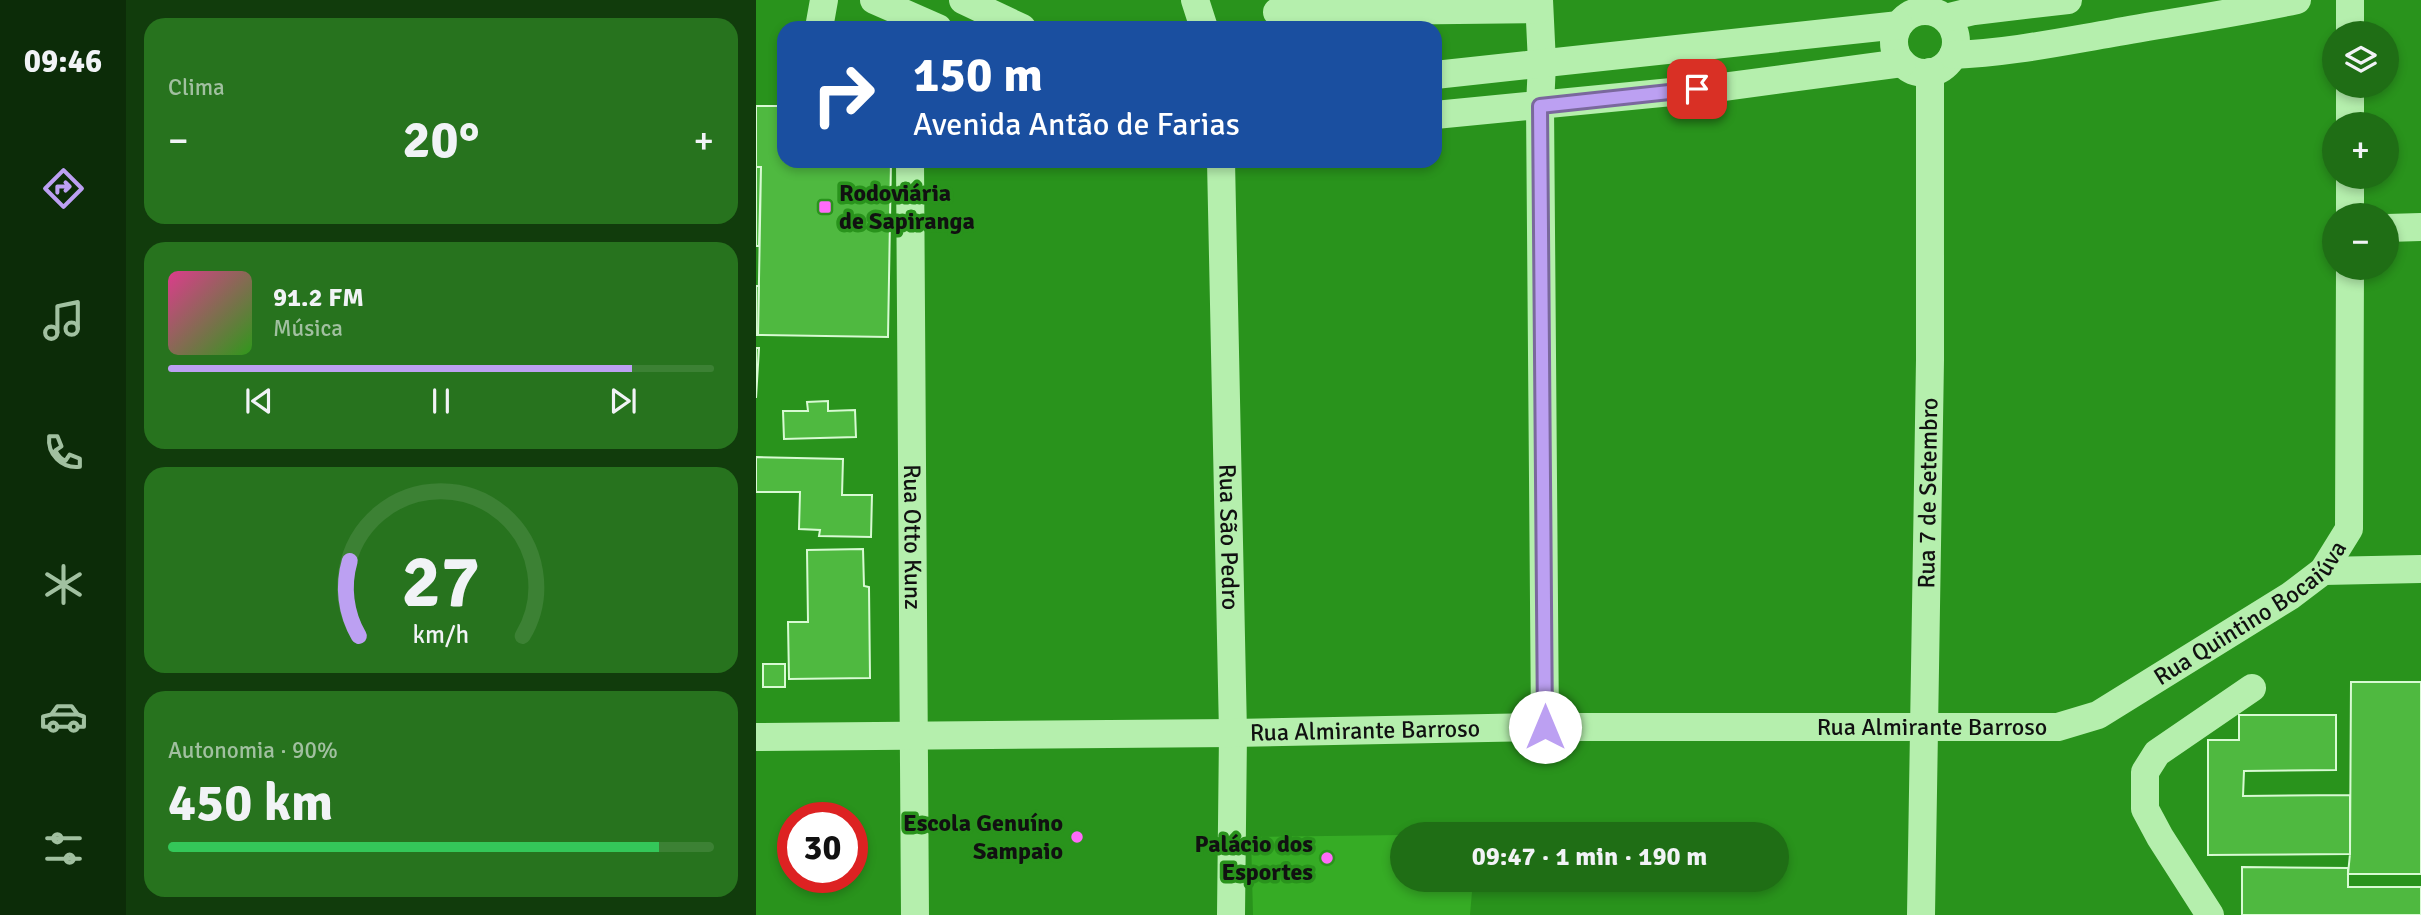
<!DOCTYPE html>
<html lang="pt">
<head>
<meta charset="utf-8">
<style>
  :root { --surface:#1f6e15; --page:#27731e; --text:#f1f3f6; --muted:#a1c0a0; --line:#3c8134; --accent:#bca0f2 }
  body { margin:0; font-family:Signika,sans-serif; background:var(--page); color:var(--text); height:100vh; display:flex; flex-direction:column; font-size:26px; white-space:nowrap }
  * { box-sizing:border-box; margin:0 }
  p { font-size:23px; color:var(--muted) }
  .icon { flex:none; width:38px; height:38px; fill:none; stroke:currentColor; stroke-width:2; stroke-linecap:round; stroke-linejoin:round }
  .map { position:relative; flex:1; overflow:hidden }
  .details { display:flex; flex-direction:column; gap:18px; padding:18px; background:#113c0c; width:630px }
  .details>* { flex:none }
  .guide { position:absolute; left:21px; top:21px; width:665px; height:147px; border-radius:21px; box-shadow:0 4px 10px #0003; background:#1a4fa0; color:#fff; overflow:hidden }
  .controls { position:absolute; left:1566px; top:21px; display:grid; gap:14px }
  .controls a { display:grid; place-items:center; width:77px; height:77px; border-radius:50%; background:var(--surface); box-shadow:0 4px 10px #0003; font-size:35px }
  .speed { position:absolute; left:21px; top:802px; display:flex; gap:14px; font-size:35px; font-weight:700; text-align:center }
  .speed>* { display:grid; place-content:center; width:91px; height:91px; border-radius:50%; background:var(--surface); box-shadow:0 4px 10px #0003; line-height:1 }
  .speed .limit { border:10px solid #d22; background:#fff; color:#111 }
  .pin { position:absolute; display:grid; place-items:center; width:60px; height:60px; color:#fff; margin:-30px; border-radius:14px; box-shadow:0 4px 10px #0006 }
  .me { position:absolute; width:77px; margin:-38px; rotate:0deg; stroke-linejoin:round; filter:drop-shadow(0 0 5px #0008) }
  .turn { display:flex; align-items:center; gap:24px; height:147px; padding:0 21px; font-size:32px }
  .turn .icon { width:91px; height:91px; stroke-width:2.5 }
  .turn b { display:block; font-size:49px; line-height:60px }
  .big { font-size:52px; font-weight:700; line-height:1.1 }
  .details .widget { flex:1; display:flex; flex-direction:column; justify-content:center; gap:10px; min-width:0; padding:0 24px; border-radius:21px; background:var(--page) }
  .details .dial { align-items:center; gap:0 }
  .dial svg { height:182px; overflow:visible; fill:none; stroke:var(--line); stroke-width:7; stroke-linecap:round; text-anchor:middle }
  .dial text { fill:var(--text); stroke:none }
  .song { display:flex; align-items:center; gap:21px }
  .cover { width:84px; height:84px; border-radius:10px; background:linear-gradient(135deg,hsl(330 70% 55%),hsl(110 70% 35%)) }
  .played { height:7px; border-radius:4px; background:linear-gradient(90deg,var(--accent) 85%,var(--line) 85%) }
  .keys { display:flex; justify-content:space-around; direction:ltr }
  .heat { display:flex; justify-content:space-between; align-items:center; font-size:38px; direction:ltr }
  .charge { height:10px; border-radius:5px; background:linear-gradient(90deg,#34c759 90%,var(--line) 0) }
  .trip { position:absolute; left:634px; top:822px; width:399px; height:70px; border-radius:35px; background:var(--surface); box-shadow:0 4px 10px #0003; font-weight:700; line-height:70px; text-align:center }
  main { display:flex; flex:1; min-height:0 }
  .tab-bar { display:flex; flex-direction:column; width:126px; justify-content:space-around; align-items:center; background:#0c2c08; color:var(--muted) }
  .tab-bar .icon { width:49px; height:49px }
  .tab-bar .selected { color:var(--accent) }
  .tab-bar b { font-size:32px; color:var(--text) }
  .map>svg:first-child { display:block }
</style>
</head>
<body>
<main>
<nav class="tab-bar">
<b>09:46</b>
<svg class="icon selected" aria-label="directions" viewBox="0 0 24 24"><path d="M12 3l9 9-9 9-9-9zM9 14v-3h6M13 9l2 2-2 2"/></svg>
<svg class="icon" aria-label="music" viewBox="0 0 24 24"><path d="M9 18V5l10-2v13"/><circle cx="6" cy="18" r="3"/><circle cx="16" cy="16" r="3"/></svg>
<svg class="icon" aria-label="phone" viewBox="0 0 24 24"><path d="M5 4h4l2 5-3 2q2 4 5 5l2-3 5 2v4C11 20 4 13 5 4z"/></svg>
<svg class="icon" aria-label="climate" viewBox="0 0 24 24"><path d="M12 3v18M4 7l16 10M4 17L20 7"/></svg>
<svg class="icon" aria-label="car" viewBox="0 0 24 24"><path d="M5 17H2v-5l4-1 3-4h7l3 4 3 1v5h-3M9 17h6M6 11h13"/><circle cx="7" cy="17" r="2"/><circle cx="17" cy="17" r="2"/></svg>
<svg class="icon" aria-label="filters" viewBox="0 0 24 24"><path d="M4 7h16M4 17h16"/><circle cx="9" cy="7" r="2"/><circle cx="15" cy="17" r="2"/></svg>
</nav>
<section class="details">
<div class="widget"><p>Clima</p>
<div class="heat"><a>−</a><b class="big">20°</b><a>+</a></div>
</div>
<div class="widget">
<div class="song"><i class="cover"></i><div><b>91.2 FM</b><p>Música</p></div></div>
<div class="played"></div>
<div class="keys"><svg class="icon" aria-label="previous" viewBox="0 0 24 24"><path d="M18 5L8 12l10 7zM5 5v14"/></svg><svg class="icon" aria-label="pause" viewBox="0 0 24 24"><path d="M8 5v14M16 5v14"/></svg><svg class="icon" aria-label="next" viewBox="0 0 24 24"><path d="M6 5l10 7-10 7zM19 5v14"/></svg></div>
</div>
<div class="widget dial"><svg viewBox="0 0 100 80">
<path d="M14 69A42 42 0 1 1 86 69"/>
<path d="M14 69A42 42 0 0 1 10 36" stroke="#bca0f2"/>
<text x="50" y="56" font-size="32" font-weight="700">27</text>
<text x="50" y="72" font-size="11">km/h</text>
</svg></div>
<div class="widget"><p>Autonomia · 90%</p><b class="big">450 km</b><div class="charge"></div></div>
</section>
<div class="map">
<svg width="1665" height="915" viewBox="0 0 1665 915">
  <rect width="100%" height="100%" fill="#29931c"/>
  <path fill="#36ac25" d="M646,835V880H717L714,915H497L495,837Z"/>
  <path fill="#4fb940" stroke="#d8fad3" stroke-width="2" d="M0,106H28V161H135L132,337L2,335L5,167H0Z
    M0,167H5L3,246H0Z
    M0,286H3L2,335H0Z
    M0,348H3L0,398Z
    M72,401V411L99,410L100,437L28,439L27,411H52L51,402Z
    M0,457L87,459L86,495H116L115,537L63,536L64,530L43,529L44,492H0Z
    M107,549L108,586L113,587L114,678L33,679L32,622H52L51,550Z
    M7,664H29V687H7Z
    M1595,682H1665V874H1592L1594,854Z
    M1483,715H1580V770L1488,771L1487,796L1594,795V854L1452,855V740H1483Z
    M1486,867L1592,868V887H1665V915H1486Z"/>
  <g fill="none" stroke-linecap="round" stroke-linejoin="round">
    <g stroke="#b5efad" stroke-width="28">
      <path d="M118,0L182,28"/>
      <path d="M207,0L266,28"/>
      <path d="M439,0L448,28"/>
      <path d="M783,0L786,63L784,106L789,727"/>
      <circle cx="1169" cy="42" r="31"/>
      <path d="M521,12L783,9"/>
      <path d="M1189,18L1218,11L1312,0"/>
      <path d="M63,28L68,0"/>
      <path d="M1594,33V0"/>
      <path d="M1197,55C1251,53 1304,42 1357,33C1418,22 1480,13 1541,0"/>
      <path d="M679,75L1143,25"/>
      <path d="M679,115L967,87L1146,63"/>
      <path d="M1594,124V86"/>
      <path id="s1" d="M154,161L159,915"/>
      <path id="s2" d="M465,161L477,733L475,915"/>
      <path d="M1594,215V177"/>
      <path d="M1631,228L1665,227"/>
      <path d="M1567,571L1665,569"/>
      <path id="s3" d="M0,737L477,733L789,727H1302L1342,715L1534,596L1567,571L1593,529L1594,268"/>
      <path id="s4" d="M1165,915L1174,360V72"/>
      <path d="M1454,915L1404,837L1389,809V772L1401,753L1496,688"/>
    </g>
  </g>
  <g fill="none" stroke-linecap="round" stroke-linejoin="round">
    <g stroke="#7a689d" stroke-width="18">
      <path id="route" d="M789,727L784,106L941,89"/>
    </g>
    <use href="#route" stroke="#bca0f2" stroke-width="12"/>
  </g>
  <g fill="#ff6bf9" stroke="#29931c" stroke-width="2.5">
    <rect x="62" y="200" width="14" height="14" rx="3.5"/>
    <circle cx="321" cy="837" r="7"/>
    <circle cx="571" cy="858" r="7"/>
  </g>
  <g text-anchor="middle" stroke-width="7" stroke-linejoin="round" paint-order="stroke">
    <g font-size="24" font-weight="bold" fill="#111" stroke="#29931c" text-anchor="end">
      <text x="83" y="201" text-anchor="start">Rodoviária<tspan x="83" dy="28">de Sapiranga</tspan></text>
      <text x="307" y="831">Escola Genuíno<tspan x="307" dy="28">Sampaio</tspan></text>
      <text x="557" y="852">Palácio dos<tspan x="557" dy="28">Esportes</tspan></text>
    </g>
    <g font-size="24" fill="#111" stroke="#29931c">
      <text dy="8" stroke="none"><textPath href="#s4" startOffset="422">Rua 7 de Setembro</textPath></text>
      <text dy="8" stroke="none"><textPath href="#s1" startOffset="376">Rua Otto Kunz</textPath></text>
      <text dy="8" stroke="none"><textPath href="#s2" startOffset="376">Rua São Pedro</textPath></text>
      <text dy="8" stroke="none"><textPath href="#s3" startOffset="1528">Rua Quintino Bocaiúva</textPath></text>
      <text dy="8" stroke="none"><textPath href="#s3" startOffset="1176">Rua Almirante Barroso</textPath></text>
      <text dy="8" stroke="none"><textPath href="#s3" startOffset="609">Rua Almirante Barroso</textPath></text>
    </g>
  </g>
</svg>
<div class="controls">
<a><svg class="icon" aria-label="layers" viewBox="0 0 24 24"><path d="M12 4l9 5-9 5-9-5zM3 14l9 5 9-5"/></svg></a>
<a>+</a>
<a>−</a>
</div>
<div class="speed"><div class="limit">30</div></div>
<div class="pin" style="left:941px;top:89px;background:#d93025"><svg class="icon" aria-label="arrive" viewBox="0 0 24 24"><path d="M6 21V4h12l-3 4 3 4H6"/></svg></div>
<svg class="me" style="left:789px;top:727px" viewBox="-20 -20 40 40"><circle r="19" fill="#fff"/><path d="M0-13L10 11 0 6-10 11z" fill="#bca0f2"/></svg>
<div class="trip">09:47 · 1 min · 190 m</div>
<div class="guide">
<div class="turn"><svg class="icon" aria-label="right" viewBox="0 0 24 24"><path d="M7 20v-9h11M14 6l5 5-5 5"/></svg><div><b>150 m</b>Avenida Antão de Farias</div></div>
</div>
</div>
</main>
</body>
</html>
